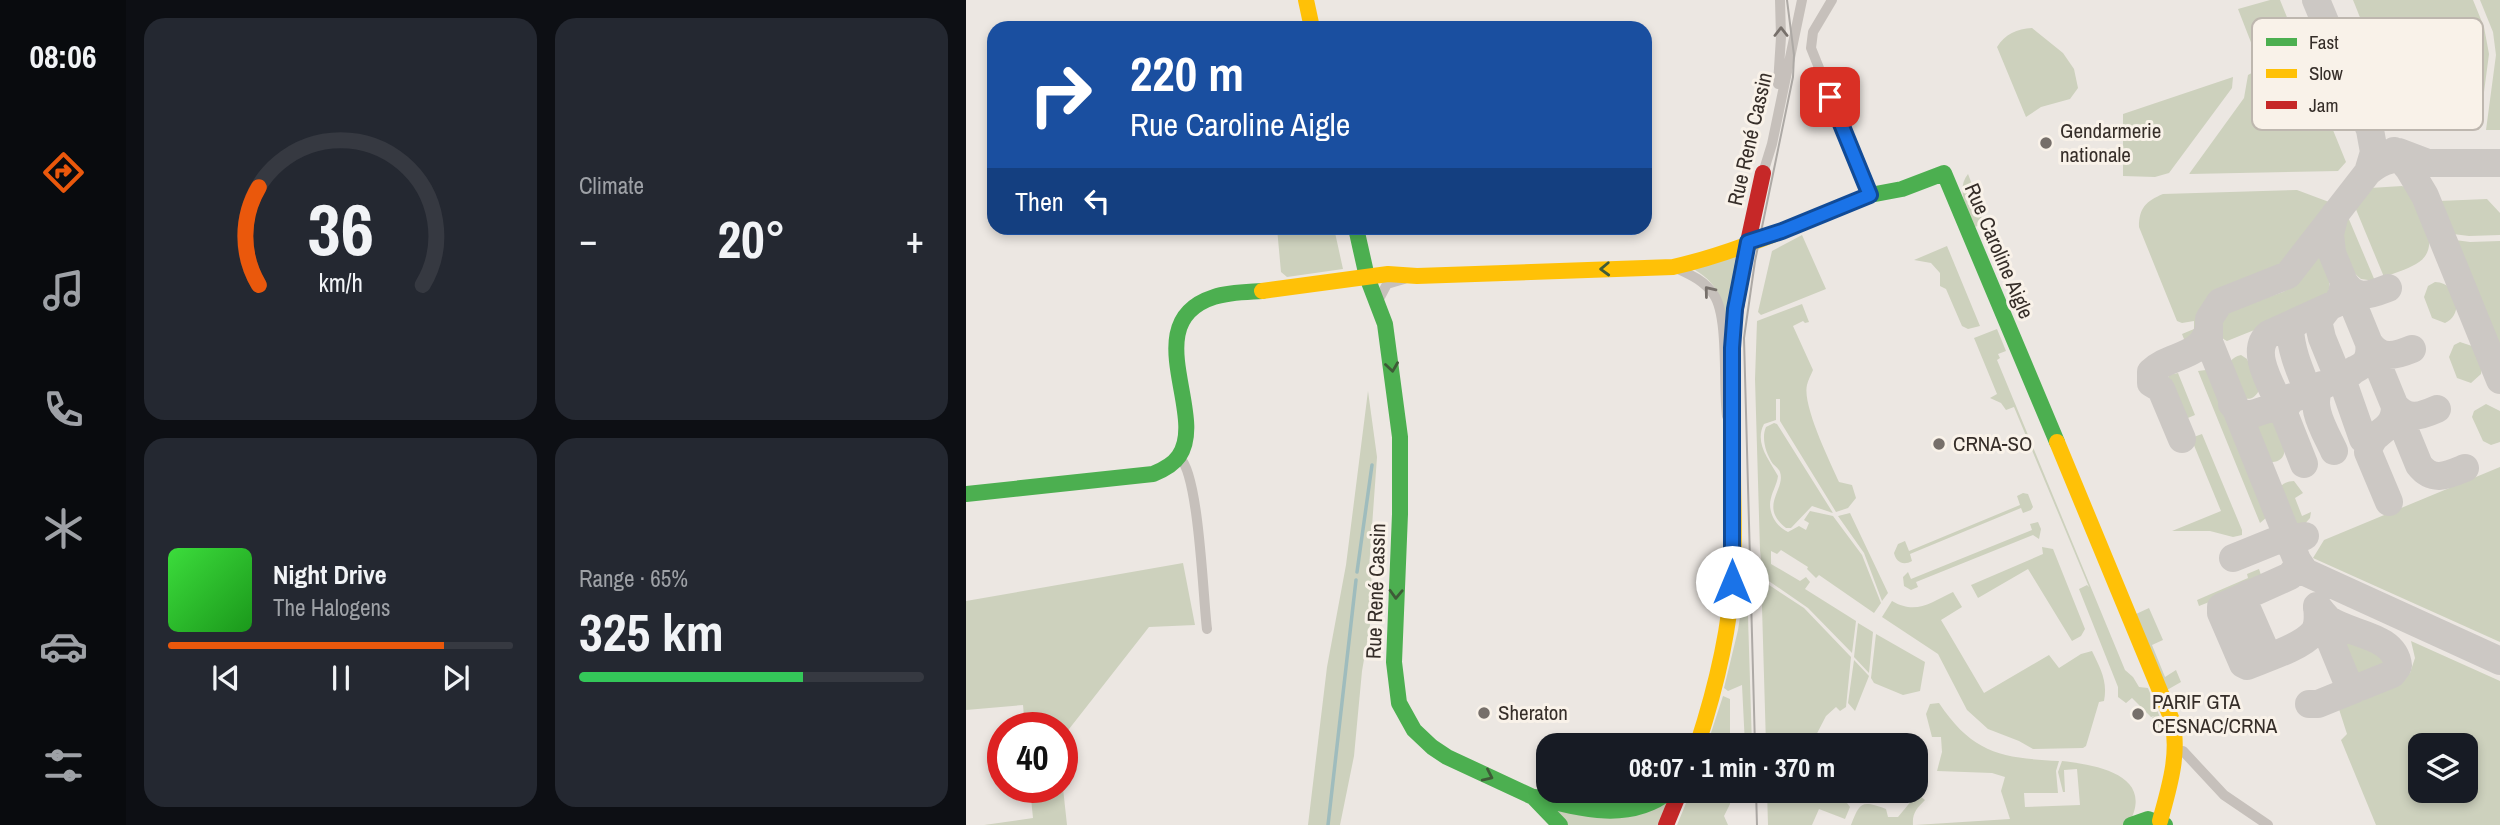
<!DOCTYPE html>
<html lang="en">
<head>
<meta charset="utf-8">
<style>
  :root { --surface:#171b24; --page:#242831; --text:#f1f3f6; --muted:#9ea1a6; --line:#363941; --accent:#ea580c }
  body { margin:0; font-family:"Archivo Narrow",sans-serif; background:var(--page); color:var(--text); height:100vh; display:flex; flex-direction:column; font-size:26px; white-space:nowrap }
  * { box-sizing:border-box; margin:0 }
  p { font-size:23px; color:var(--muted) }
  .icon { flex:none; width:38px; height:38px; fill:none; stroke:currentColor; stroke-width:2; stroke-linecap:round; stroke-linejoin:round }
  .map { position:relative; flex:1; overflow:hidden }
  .details { display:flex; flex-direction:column; gap:18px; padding:18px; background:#0d0f14; width:840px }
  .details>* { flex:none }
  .banner { position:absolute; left:21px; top:21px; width:665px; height:214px; border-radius:21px; box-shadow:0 4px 10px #0003; background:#1a4fa0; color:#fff; overflow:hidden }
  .controls { position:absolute; left:1442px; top:733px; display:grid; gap:14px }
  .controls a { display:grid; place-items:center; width:70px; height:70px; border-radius:14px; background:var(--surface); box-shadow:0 4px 10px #0003; font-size:35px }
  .speed { position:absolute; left:21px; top:712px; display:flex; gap:14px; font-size:35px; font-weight:700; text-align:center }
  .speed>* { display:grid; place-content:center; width:91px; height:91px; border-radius:50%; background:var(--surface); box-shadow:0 4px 10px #0003; line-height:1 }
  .speed .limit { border:10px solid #d22; background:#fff; color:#111 }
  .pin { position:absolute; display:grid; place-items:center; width:60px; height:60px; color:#fff; margin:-30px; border-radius:14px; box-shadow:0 4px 10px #0006 }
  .me { position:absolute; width:77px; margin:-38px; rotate:0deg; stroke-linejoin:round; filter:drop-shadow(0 0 5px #0008) }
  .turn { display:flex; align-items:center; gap:24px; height:147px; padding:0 28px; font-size:32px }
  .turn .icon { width:91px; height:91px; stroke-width:2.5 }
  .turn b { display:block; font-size:49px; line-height:60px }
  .then { display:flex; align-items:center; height:66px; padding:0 28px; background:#0003; gap:14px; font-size:26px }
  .big { font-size:52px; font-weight:700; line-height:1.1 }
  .details .tile { flex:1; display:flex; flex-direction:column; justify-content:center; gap:10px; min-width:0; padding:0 24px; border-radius:21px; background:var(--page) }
  .details .dial { align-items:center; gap:0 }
  .dial svg { height:182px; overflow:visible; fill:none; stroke:var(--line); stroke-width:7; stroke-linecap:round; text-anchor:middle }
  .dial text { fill:var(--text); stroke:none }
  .song { display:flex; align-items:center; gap:21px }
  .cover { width:84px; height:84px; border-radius:10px; background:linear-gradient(135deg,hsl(120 70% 55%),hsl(120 70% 35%)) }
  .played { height:7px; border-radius:4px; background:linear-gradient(90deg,var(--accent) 80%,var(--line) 80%) }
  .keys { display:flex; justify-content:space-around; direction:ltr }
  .heat { display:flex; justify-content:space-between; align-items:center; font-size:38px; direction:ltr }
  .charge { height:10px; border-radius:5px; background:linear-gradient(90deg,#34c759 65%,var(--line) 0) }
  .details .tiles { flex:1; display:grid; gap:18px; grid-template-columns:repeat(2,1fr) }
  .trip { position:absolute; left:570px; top:733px; width:392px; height:70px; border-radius:21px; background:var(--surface); box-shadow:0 4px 10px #0003; font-weight:700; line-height:70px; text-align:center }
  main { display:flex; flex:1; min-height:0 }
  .tab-bar { display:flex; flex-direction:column; width:126px; justify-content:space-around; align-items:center; background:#090b0e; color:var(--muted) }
  .tab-bar .icon { width:49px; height:49px }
  .tab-bar .on { color:var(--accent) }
  .tab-bar b { font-size:32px; color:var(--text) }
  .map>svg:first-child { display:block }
</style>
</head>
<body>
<main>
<nav class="tab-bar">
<b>08:06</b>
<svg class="icon on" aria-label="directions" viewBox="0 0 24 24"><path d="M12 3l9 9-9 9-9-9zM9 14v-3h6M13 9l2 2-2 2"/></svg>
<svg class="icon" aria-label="music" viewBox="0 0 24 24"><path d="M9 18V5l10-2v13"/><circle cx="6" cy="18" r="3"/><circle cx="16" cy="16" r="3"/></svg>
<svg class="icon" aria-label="phone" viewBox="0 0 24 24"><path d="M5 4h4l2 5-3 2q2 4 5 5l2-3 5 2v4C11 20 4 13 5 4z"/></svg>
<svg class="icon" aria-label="climate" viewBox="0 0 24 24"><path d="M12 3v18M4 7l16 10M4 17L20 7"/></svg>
<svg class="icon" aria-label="car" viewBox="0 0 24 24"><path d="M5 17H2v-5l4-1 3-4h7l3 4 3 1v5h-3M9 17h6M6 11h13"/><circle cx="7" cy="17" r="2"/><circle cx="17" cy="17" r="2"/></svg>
<svg class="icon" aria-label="filters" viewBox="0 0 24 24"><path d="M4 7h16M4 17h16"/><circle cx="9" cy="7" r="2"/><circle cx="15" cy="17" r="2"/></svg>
</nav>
<section class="details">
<div class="tiles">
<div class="tile dial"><svg viewBox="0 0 100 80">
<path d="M14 69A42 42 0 1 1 86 69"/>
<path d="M14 69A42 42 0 0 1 14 26" stroke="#ea580c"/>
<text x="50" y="56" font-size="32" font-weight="700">36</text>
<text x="50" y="72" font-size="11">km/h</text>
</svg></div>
<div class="tile"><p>Climate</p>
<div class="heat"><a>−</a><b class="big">20°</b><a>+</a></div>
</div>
<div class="tile">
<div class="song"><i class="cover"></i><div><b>Night Drive</b><p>The Halogens</p></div></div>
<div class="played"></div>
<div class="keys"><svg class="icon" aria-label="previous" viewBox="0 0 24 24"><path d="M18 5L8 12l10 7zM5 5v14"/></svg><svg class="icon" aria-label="pause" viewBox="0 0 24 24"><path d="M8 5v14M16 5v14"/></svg><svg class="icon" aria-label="next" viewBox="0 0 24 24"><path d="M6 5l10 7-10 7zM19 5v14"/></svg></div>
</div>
<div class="tile"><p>Range · 65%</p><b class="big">325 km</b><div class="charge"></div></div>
</div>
</section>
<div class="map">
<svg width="1534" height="825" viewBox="0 0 1534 825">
  <rect width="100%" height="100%" fill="#ece7e2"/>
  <path fill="#cdd1bd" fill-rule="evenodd" d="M1304,0H1314L1380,162L1372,171L1223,174L1278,98L1282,75L1295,68L1272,9Z
    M1387,0H1507L1518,27L1523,54L1513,130C1498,127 1479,128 1464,123C1427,110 1401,34 1387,0Z
    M1514,0H1534V130H1520L1530,55L1527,32Z
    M1066,28L1097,53L1108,69L1112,88L1104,99L1075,107L1060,117L1031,47C1039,34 1051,29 1066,28Z
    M1267,77L1266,88L1203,173L1189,177L1157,176V114Z
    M1002,174L1011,197L1008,199L1018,223L1009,227C1002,210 989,190 1002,174Z
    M1436,186L1442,189C1453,210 1479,248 1450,264C1440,270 1428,273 1418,277L1389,207L1404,188Z
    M1331,190L1363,202L1315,267L1303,274L1260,288L1247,295L1236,309L1229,337L1220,344L1216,334L1228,329V321L1216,323L1211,321L1173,227C1173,208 1180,201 1197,194Z
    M1521,199L1534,213V235L1503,236L1487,234L1473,201Z
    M1382,217L1409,281L1395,279C1376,264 1370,237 1382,217Z
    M311,228H368L377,269L321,277L315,272Z
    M836,235L860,289L795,315L792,312L806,251Z
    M1489,240L1504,242L1534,241V350Z
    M981,246L1014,326L1002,329L996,326L980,289L974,286V273L965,263L948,260Z
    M775,249L762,328C756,298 753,283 724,267Z
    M1354,254C1361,271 1370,287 1356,303L1261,341C1249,336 1254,321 1260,312L1317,292L1330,285Z
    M1469,282C1491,282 1499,314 1479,323L1466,318L1458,297L1462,286Z
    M836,304L843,322L839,323L837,321L827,326L847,370C845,375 842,380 841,385C836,405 864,462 873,482L886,485L890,498L882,508L870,512L814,421V399H810V420L798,424C788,443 803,459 812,476C811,484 807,490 805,498C801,511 810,527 822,532L833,526L840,530L843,523L838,520L844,511L867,516L896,555L915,603L908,613L853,575L850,578L841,569L842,567L815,550L811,554L805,551V564L834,581L840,577L844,582L839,589L890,621L886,653L842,608L797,577L794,550L789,379L791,321Z
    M1031,329L1040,351L1032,354L1034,358L1031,360L1159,670L1167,677L1173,687L1182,688L1198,727L1197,733L1186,718L1188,716L1185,717L1166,698L1160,703L1152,697V687L1113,589L1121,585L1123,587L1048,407L1040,410L1035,403L1024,398L1031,394L1008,338Z
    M1494,342L1509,347L1516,367L1515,374L1505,383L1491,378L1483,357L1488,345Z
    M1275,355L1281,359L1294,388C1280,423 1241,363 1275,355Z
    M1240,370L1244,371L1302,510L1301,517L1294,523L1232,371Z
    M1212,373L1229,415L1217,420L1201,382L1203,375Z
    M402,391L411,457L403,568L409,596L396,671L388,756L374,825H342L361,667L380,565Z
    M1520,404L1534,411V442L1525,445L1517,441L1506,417L1508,411Z
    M1300,418L1307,422C1311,430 1316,439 1318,448C1321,461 1304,467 1297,457C1292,450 1289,438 1286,430L1293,419Z
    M808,423L811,424L867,513L846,506L825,528H820C792,506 820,490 814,472C813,469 810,467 807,464C800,454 795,438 800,427Z
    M1236,434L1276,530V535L1267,537L1244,531H1206L1255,511L1225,438Z
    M1534,467V642L1347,558L1358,540Z
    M1328,481L1337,493L1329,498L1336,516L1345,512L1344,518L1337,526L1324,522C1317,507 1301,483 1328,481Z
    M1057,493L1062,494L1067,507L1065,510L1057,513L1055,508L944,554L946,561C937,566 930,562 928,553L932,544L939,541L943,551L1054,505L1051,496Z
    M884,513L922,593L916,601L898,553L872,516Z
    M1072,522L1075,529L1073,539L1067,535L950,582L952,587L945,590L938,586L937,577L942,572L945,579L1066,530L1064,524Z
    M1076,547L1087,549L1119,629L1115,636L1106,641L1062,569L1012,598L1005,585L1077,554Z
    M217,563L229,625L183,627L96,738V728H59L57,705L0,710V601Z
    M1293,569L1297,581L1233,606L1231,600L1282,578L1281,574Z
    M797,581L838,608L885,657L880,707L874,711L870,707L860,716L845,745H800L796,607Z
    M779,584L781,585L786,746L779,745L776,685L762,691L758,688L772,630Z
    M987,592L996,607L975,620L1018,693L1083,655L1093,668L1115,654L1126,651C1134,668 1142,681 1138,701L1133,702L1120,746L1117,748L1067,749L1053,741L1022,729L1001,710L972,654L916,617L926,601C950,615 964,603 987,592Z
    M1183,608L1197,640L1186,645L1199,677L1210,670L1215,682L1201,690L1170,614Z
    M892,623L907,632L903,673L888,657Z
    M910,634L959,662L954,691L937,695L908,683L905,678Z
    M1380,637L1422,653L1425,657L1426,664L1421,670L1394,679L1386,675L1374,643Z
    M1445,641L1534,681V825H1410L1375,740L1381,734L1372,706L1377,701L1444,673L1449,658ZM1454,746H1500V791H1454Z
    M888,660L903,676L889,711L882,703Z
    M757,696L764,699V745H741Z
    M973,703C1007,754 1036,758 1093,761L1090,771L1092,793H1058L1059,807L1114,805L1111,769L1098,770L1099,792H1097L1092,772L1096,761C1131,765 1191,775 1162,825H949L1044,819L1035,791L1039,777L1026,773L971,771L976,752L975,737H966L960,714L964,704Z
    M96,779L101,825H18L67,818L64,788H96Z
    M725,791H764V804L758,816L762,825H711Z
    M801,791H851L856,801L881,803L884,807L879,819L853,809L846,825H802Z
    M951,794L959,800C951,808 946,813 947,825H885C894,802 895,800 920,809L922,817H932Z
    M703,799L694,825H601L590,812L591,807L600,809Z"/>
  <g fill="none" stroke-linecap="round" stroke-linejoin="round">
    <path stroke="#9fbcbd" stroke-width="3.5" d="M391,572L406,465
      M362,825L390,580"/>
    <path stroke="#ccc8c4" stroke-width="28" d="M1350,0L1404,130L1408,152L1402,172
      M1428,151L1443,169L1459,196L1534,380
      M1433,152L1462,163H1534
      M1451,160C1432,156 1417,159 1402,172L1322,275L1254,302L1243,319V342L1331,560L1339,572L1534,661
      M1369,214L1364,234L1366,253L1453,465C1467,483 1482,475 1499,468
      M1378,282C1390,301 1404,295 1422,288
      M1362,308L1352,321L1356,338L1372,377
      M1332,321L1324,329C1325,351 1334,371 1342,391
      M1403,343C1415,360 1429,356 1446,349
      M1388,370L1380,377L1378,385L1397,439
      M1356,385C1340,403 1360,433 1368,451
      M1326,397L1319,409V416L1338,464
      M1313,403C1305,385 1283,350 1303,334L1371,303L1376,294L1378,282
      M1266,404C1271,410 1276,415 1285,414C1297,413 1392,372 1399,363C1404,357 1404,350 1403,343
      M1429,406C1442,421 1455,416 1471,409
      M1216,439L1195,389L1185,383V372C1203,354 1233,359 1242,331
      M1423,502L1402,452C1406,428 1429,434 1429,406
      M1267,558L1309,541L1339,536L1337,537
      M1331,560L1332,566L1324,576L1255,607V613L1277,664L1281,666C1298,659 1336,647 1347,633C1353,626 1352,615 1351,606
      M1282,594L1279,604L1300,652L1305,656
      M1351,608L1380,679L1385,686L1394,687
      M1343,704H1352L1426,674L1432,666C1429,634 1383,635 1362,619C1358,615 1354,610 1351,606"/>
    <path stroke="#c6c0bb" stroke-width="10" d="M866,0L847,32L845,48L904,195
      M812,84L815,37L814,0
      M797,173L806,144L836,0
      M708,267C723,274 738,280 748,295C763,317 757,387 761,416
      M412,301L421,284L438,279
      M214,458C233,475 237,598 241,629
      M1208,751H1217L1258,795L1302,825"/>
    <path stroke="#4caf50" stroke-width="16" d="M875,207L904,195L936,189L978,173L1091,442
      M390,228L401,277L419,324L434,437V514L428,662L433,703L448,730L466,747L481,757L567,797L594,825
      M0,494L187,474C197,470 207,465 213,456C242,414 170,322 248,297C263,292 281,292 296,291
      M569,797C614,809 664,823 704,791
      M1165,825L1182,819L1199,825"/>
    <path stroke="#ffc107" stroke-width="16" d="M340,0L346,28
      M296,291L422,274L451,276L707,267C765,254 821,229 875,207
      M1091,442L1206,720C1214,754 1203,788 1194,821
      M731,746C749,691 764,631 767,572C769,537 767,501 767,465"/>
    <path stroke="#c62828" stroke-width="16" d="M767,465V326L777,265L797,173
      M700,825L714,791"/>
    <path stroke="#ada9a5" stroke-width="2" d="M789,746L778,338L789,261L827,77L828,55L821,0
      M790,791L791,825"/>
  </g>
  <defs><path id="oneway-chevron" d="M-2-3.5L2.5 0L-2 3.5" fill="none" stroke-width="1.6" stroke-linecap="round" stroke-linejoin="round" transform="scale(1.75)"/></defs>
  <g stroke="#77706b">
    <use href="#oneway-chevron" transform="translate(815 32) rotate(-90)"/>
    <use href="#oneway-chevron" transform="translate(743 291) rotate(-129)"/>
  </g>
  <g stroke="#3e5b37">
    <use href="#oneway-chevron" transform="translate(639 269) rotate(178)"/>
    <use href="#oneway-chevron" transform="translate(426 367) rotate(82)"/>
    <use href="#oneway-chevron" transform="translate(430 594) rotate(92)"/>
    <use href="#oneway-chevron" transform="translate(522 776) rotate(25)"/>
  </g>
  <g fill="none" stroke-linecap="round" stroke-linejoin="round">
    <g stroke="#114b97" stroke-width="18">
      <path id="route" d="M766,582V348L769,309L782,242L816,231L904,195L864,97"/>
    </g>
    <use href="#route" stroke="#1a73e8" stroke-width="12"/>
  </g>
  <g fill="#766f6a" stroke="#f9f2e9" stroke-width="2.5">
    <circle cx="1080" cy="143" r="7"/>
    <circle cx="973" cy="444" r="7"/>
    <circle cx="518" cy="713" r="7"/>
    <circle cx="1172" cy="714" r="7"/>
  </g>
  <g text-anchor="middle" stroke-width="6" stroke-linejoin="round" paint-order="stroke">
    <g font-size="21" fill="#362e29" stroke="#f9f2e9" text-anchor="start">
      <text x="1094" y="138">Gendarmerie<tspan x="1094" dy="24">nationale</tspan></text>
      <text x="987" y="451">CRNA-SO</text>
      <text x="1186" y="709">PARIF GTA<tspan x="1186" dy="24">CESNAC/CRNA</tspan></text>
      <text x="532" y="720">Sheraton</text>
    </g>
    <g font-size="21" fill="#362e29" stroke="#f9f2e9">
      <text transform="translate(784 139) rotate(-77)" y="7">Rue René Cassin</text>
      <text transform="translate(1033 251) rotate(67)" y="7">Rue Caroline Aigle</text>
      <text transform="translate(410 591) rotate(-88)" y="7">Rue René Cassin</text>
    </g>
  </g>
  <rect x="1286" y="18" width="231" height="112" rx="10" fill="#f9f2e9" stroke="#beb7af" stroke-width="2"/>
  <rect x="1300" y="38" width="31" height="8" fill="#4caf50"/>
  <rect x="1300" y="69" width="31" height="9" fill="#ffc107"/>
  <rect x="1300" y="101" width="31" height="8" fill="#c62828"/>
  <g font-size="19" fill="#362e29">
    <text x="1343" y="49">Fast</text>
    <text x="1343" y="80">Slow</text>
    <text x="1343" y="112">Jam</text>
  </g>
</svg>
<div class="controls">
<a><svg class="icon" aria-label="layers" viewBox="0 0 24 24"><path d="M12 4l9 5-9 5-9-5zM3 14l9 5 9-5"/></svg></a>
</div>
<div class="speed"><div class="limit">40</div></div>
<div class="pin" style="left:864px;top:97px;background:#d93025"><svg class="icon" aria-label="arrive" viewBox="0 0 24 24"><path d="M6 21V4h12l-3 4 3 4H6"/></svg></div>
<svg class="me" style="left:766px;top:582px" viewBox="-20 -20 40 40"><circle r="19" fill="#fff"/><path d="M0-13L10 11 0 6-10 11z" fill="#1a73e8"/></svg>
<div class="trip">08:07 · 1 min · 370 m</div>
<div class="banner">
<div class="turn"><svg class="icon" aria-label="right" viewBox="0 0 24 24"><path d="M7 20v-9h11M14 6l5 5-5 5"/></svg><div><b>220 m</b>Rue Caroline Aigle</div></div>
<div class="then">Then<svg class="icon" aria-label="left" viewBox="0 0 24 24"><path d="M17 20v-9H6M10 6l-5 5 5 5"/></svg></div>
</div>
</div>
</main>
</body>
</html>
